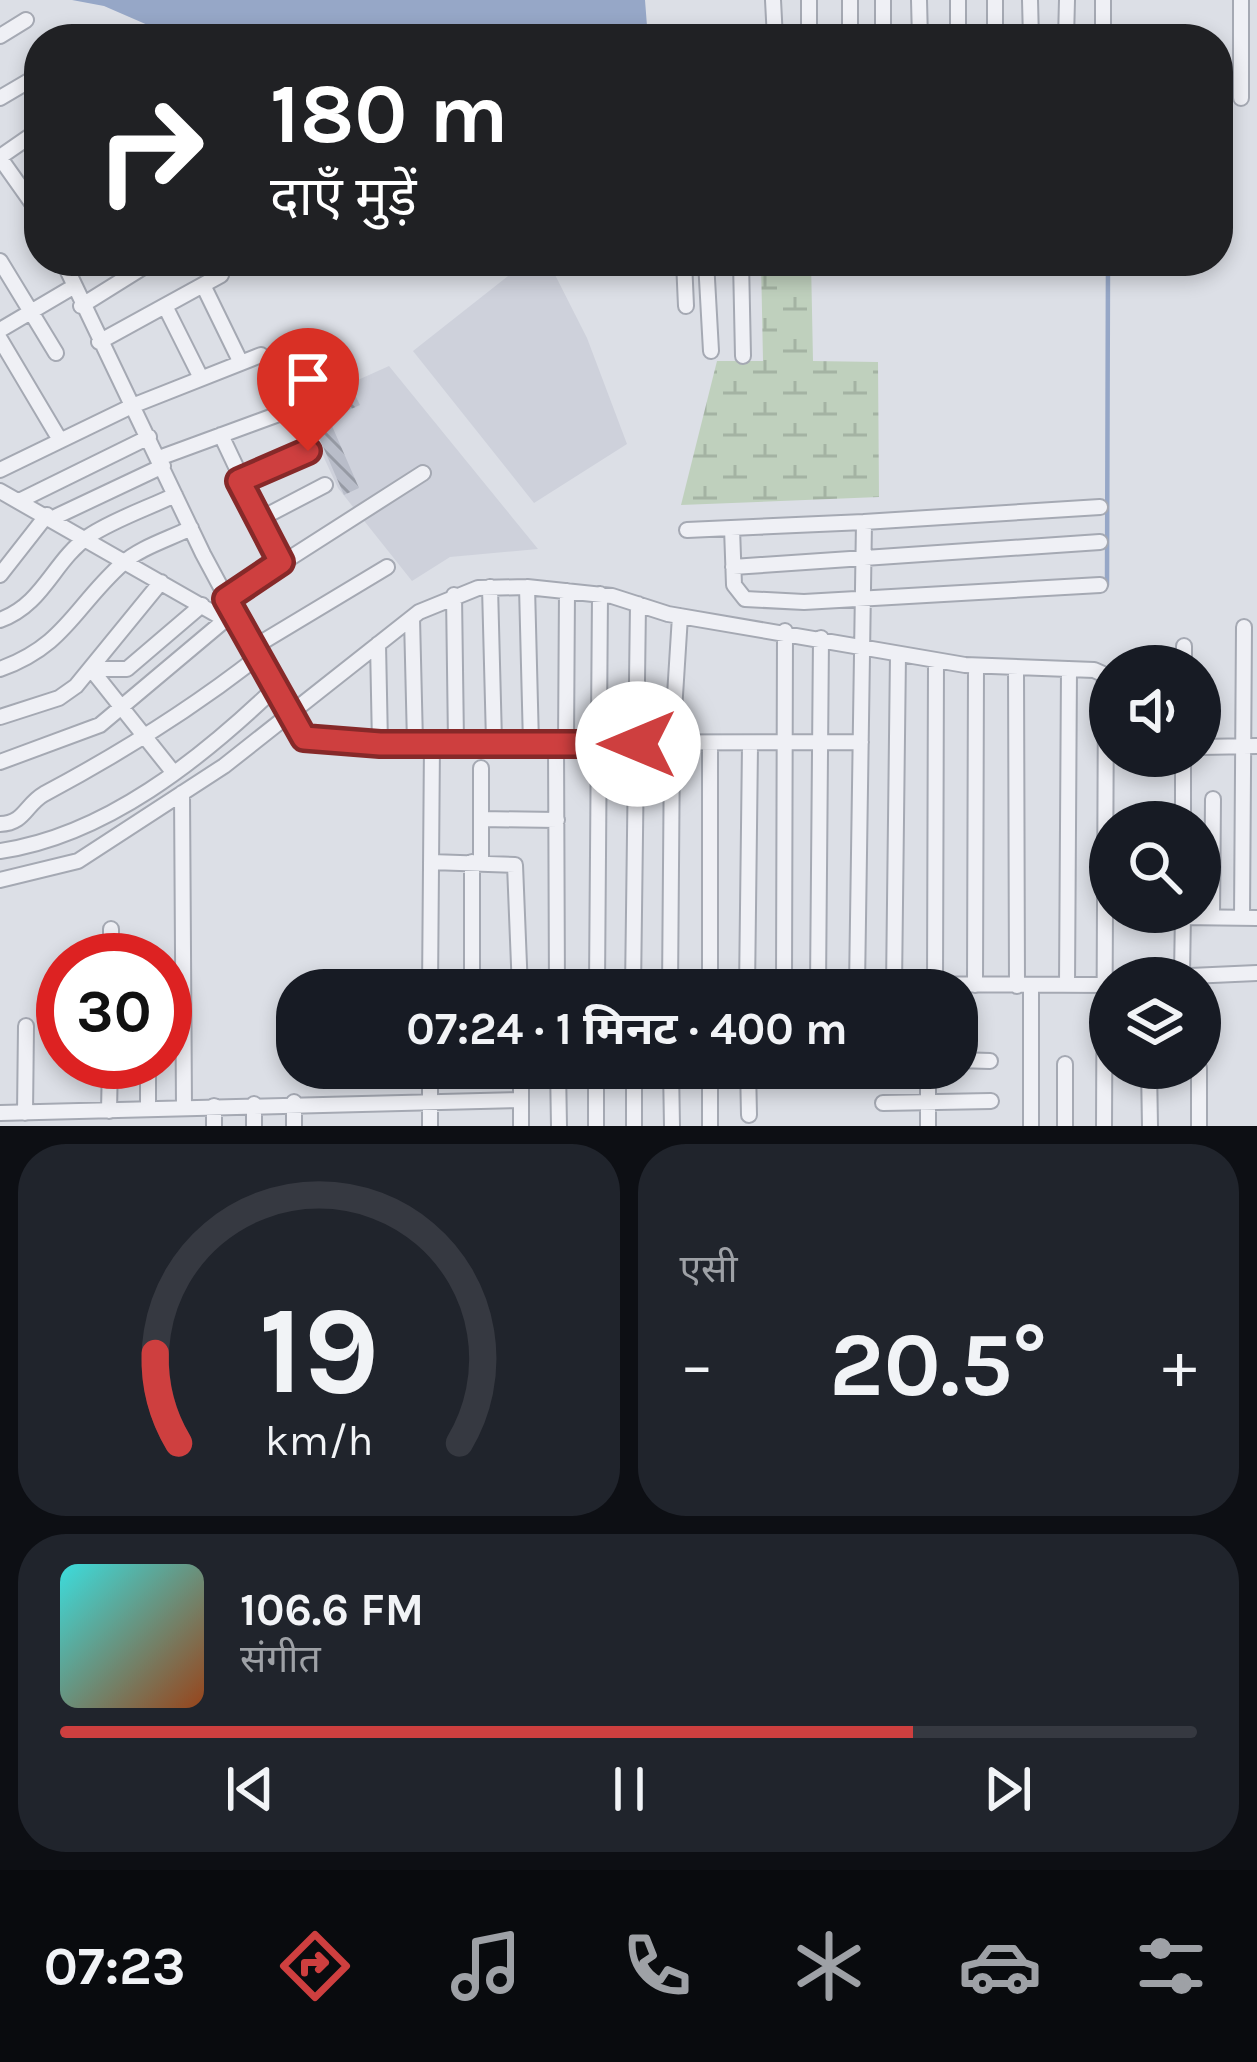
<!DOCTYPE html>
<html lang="hi">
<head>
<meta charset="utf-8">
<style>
  :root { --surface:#171b24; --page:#20242c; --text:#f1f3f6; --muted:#9ea1a6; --line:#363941; --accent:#ce3f3f }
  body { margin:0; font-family:Karla,"Noto Sans Devanagari",sans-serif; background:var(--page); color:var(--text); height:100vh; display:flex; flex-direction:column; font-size:45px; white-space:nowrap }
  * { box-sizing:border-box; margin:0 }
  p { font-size:39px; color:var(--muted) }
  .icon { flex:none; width:66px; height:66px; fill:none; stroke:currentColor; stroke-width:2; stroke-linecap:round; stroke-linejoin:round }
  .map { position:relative; height:1126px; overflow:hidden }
  .panel { display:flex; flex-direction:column; gap:18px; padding:18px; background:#0d0f14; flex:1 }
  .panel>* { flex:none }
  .banner { position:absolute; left:24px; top:24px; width:1209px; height:252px; border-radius:48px; box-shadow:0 6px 18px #0003; background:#202124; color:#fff; overflow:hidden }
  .controls { position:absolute; left:1089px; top:645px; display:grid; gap:24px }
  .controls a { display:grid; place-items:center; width:132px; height:132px; border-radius:50%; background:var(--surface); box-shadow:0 6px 18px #0003; font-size:60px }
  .speed { position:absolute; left:36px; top:933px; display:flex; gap:24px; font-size:60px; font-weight:700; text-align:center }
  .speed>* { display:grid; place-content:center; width:156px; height:156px; border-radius:50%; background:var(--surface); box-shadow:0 6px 18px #0003; line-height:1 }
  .speed .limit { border:18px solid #d22; background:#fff; color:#111 }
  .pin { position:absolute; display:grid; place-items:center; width:102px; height:102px; color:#fff; margin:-123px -51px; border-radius:50% 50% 50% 0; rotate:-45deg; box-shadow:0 0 12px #0007 }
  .pin .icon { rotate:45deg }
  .me { position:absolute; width:132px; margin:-66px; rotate:270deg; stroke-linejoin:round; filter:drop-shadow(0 0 9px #0008) }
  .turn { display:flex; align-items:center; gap:42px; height:252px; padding:0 48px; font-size:54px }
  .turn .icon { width:156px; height:156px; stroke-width:2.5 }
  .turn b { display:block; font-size:84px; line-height:102px }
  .big { font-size:90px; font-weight:700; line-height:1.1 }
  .panel .card { flex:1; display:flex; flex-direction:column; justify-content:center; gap:18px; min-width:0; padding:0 42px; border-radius:48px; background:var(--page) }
  .panel .dial { align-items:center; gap:0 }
  .dial svg { height:312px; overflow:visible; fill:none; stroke:var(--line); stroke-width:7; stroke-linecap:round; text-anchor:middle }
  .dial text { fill:var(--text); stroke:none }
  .song { display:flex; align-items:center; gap:36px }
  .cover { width:144px; height:144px; border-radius:18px; background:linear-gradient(135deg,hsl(180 70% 55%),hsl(20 70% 35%)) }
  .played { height:12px; border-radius:6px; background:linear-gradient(90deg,var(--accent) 75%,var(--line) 75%) }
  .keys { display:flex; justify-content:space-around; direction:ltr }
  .heat { display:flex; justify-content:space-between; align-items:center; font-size:66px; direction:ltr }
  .panel .tiles { flex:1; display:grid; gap:18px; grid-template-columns:1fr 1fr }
  .card:last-child { grid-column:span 2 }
  .trip { position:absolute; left:276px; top:969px; width:702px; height:120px; border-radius:48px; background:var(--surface); box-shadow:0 6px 18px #0003; font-weight:700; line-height:120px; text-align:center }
  .dock { display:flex; height:192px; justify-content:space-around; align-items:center; background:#090b0e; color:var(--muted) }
  .dock .icon { width:84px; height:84px }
  .dock .current { color:var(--accent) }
  .dock b { font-size:54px; color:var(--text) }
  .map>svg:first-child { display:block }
</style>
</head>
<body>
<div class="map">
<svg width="1257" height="1126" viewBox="0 0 1257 1126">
  <defs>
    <pattern id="wetland-marsh" width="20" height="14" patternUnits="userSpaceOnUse" patternTransform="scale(3)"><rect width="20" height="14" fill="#bfd0bd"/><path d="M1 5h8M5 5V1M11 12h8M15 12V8" fill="none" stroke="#a4b3a3"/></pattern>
    <pattern id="building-back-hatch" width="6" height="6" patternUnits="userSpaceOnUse" patternTransform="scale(3)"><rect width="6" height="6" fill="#b9bdc9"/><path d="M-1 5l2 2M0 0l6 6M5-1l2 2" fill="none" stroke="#969aa4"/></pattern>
  </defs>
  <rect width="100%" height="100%" fill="#dcdfe6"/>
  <path fill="#ced1db" d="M527,261H548L587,338L627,444L534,503L413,351Z
    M389,366L538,549L450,557L412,581L338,488L300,406Z"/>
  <path fill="url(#wetland-marsh)" d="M761,261H811L813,361L878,362L879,497L681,505L717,361H763Z"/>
  <path fill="#96a7c7" d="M72,0H645L648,39H180L104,6Z"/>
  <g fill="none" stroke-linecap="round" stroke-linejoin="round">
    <path stroke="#96a7c7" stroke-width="4.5" d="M1107,585L1108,261"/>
  </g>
  <path fill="url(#building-back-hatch)" d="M353,391L360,405L329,419L359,488L344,495L308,412Z"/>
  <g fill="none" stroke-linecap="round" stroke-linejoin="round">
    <g stroke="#a5a9b3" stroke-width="18">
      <path id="minor" d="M773,0L775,39
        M850,0V39
        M883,0V39
        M919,0L920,39
        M958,0V39
        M995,0V39
        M1030,0L1031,39
        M1241,0V98
        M0,36L26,20
        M809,39V0
        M1066,39L1067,0
        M1103,39V0
        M0,98L39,75
        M0,157L39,130
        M0,158L39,213
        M0,261L56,353
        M63,261L203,554L298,731L313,743H432L430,990
        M684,261L686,306
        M706,261L711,351
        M741,261L743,356
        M203,285L241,363
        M81,306L153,261
        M165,306L201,378
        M0,330L73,287
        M0,339L60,440
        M99,342L221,275
        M221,435L281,562
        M159,458L298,407
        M0,470L132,406L261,355
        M239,481L308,451
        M0,491L240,628
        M19,501L149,437
        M53,518L163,466
        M258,520L325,485
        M732,528L734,585L745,599L804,602L1100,585
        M687,530L864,522
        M733,567L1100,542
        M0,575L47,515
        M490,587L494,741
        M527,587L531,744
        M454,595L456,742
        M226,599L423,473
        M412,618L415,743
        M0,620C44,604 53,561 89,536C115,519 148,508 175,495
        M378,644L380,744
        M254,647L387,567
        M1143,666V663
        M1184,666V646
        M1016,668L1017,986
        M0,669C65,646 75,606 122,564C139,548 169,539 191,528
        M91,669H127L202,605
        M91,669L173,772
        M0,717L59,698L76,686L161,582
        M432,743L861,742
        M556,744L557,990
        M566,744L567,591
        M1200,747L1257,746
        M0,762L100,725L225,620
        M481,768V862
        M182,793L184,1107
        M481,819L557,820
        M1183,822V756
        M0,824C25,823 25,805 44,794C121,753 190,710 259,656
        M0,851C105,836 201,759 276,687
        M431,862L515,865L520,990
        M472,862V981
        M0,880L78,861L224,766L419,612L478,588L527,587L612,596L668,614L965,665L1094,670L1103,674L1106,686L1104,1126
        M1182,917L1257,918
        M1212,917L1213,799
        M1242,918L1244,627
        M111,960V929
        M1182,975L1183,912
        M1146,978L1257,973
        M430,981L1109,985
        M597,985L600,594
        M935,985L936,661
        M975,985L976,666
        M1067,985L1069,669
        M784,986L785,631
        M818,986L821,638
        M857,986L864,522L1100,507
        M894,986L898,654
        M633,989L638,604
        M670,989L672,743L680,616
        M710,990V745
        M747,990L750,746
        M957,1060L990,1061
        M148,1062V1109
        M521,1068V1126
        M558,1068L559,1126
        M634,1068V1126
        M671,1068L672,1126
        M748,1068L749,1115
        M928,1068V1126
        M1149,1068L1150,1126
        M1199,1068V1126
        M294,1102V1126
        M883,1103L991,1101
        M254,1104V1126
        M214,1106V1126
        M109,1111L110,1062
        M0,1113L521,1100
        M25,1113L26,1026
        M430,1126V1068
        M596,1126V1068
        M710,1126V1068
        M1031,1126V986
        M1065,1126V1064"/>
    </g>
    <use href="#minor" stroke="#eff0f5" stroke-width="14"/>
  </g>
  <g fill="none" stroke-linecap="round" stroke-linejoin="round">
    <g stroke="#862929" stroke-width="30">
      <path id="route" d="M308,451L239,481L281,562L226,599L304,738L380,744H638"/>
    </g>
    <use href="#route" stroke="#ce3f3f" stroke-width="21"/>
  </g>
</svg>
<div class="controls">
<a><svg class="icon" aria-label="sound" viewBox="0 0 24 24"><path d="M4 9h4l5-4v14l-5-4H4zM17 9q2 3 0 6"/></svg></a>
<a><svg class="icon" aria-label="search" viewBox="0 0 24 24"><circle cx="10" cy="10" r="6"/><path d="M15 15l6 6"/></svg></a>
<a><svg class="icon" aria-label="layers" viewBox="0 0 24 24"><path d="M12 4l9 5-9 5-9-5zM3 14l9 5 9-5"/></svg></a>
</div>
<div class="speed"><div class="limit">30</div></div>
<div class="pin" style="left:308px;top:451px;background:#d93025"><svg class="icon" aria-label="arrive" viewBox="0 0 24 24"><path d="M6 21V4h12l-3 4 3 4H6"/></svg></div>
<svg class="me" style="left:638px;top:744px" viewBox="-20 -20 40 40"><circle r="19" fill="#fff"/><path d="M0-13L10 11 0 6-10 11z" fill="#ce3f3f"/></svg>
<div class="trip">07:24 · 1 मिनट · 400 m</div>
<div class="banner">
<div class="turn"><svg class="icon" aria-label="right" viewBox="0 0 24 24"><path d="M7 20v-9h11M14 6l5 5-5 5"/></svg><div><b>180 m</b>दाएँ मुड़ें</div></div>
</div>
</div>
<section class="panel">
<div class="tiles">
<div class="card dial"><svg viewBox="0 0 100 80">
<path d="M14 69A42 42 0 1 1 86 69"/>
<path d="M14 69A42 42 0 0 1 8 46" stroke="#ce3f3f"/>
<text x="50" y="56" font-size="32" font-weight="700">19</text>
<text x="50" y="72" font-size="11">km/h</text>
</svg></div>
<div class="card"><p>एसी</p>
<div class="heat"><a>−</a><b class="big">20.5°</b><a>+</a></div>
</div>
<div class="card">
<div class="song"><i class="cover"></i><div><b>106.6 FM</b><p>संगीत</p></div></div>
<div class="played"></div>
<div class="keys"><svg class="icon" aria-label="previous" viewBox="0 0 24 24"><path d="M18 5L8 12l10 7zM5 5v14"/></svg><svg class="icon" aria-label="pause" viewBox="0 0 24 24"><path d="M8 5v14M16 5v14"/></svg><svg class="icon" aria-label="next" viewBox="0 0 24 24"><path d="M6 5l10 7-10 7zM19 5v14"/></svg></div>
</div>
</div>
</section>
<nav class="dock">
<b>07:23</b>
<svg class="icon current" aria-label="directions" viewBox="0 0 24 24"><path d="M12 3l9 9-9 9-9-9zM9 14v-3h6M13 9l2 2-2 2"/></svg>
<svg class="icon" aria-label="music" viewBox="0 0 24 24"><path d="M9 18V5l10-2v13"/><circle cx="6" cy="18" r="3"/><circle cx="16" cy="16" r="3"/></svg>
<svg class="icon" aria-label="phone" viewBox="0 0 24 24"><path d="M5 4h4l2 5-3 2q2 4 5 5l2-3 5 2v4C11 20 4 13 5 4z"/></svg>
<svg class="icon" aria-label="climate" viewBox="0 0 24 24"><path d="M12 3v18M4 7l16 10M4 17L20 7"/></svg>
<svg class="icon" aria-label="car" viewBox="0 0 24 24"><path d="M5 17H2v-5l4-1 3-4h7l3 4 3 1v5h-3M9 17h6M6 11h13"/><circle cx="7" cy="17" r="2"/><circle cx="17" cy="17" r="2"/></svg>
<svg class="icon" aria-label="filters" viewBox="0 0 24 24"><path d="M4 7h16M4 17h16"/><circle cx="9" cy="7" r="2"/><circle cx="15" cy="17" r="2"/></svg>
</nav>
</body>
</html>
